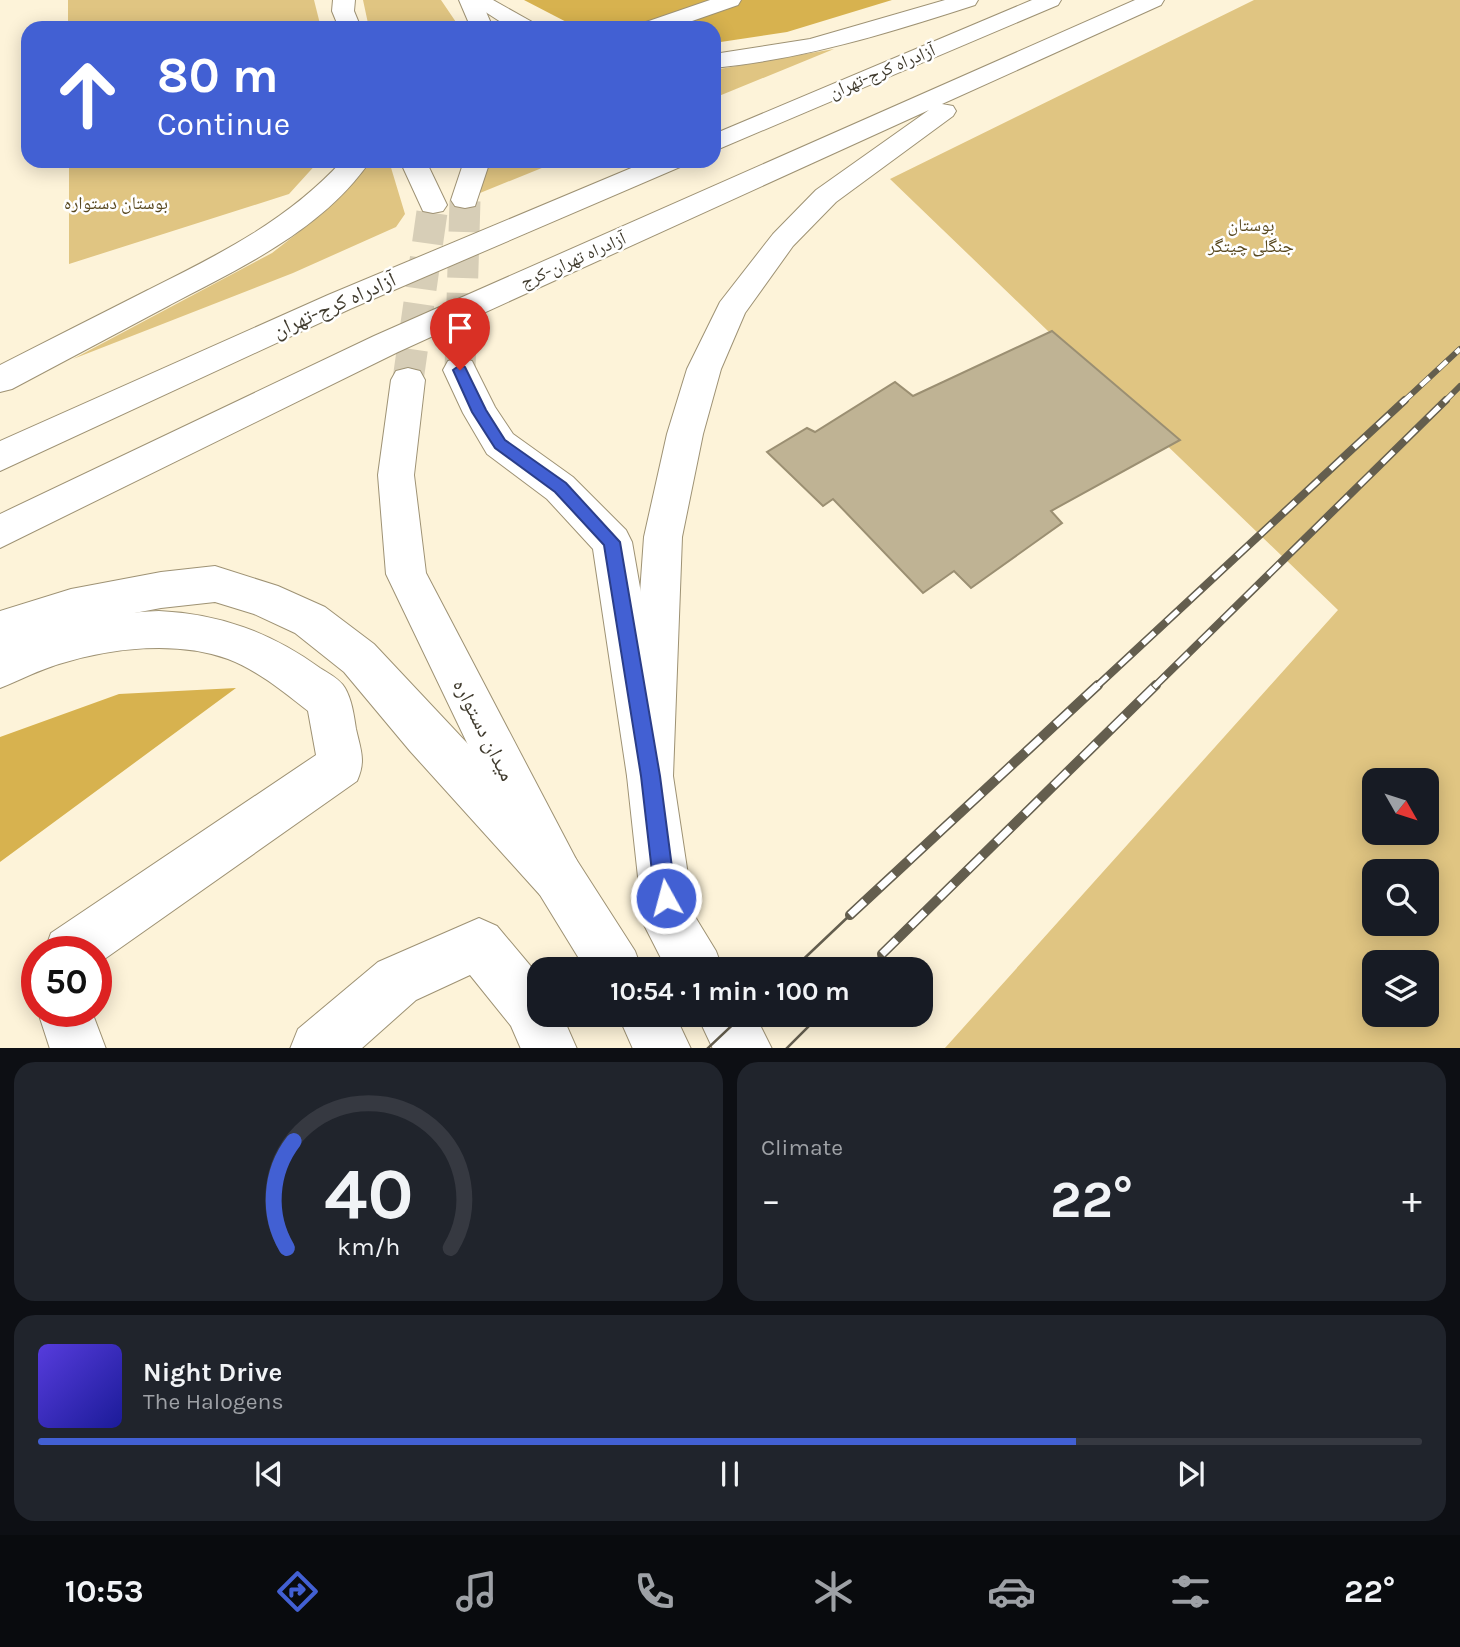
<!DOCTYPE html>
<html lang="en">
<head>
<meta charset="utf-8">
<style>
  :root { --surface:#171b24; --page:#20242c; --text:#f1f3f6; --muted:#9ea1a6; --line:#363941; --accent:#4260d3 }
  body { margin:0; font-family:Karla,"Noto Naskh Arabic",sans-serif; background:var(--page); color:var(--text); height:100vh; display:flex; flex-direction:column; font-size:26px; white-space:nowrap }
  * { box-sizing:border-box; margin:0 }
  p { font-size:23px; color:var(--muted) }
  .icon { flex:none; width:38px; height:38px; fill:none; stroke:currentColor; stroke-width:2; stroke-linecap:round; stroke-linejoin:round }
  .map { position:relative; height:1048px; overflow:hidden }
  .drawer { display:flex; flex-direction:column; gap:14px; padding:14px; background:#0d0f14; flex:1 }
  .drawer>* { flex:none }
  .top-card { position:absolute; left:21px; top:21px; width:700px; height:147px; border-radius:21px; box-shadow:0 4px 18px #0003; background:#4260d3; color:#fff; overflow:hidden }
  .needle { width:46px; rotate:129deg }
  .fabs { position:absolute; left:1362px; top:768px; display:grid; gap:14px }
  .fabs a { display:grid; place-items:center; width:77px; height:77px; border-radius:14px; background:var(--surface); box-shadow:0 4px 18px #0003; font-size:35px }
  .speed { position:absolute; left:21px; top:936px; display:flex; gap:14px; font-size:35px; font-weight:700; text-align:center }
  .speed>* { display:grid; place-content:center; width:91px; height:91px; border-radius:50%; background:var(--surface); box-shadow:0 4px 18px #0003; line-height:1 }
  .speed .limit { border:10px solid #d22; background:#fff; color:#111 }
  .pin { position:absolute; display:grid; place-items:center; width:60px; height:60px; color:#fff; margin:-72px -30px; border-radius:50% 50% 50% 0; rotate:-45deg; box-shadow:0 0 7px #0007 }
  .pin .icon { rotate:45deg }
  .me { position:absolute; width:77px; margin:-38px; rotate:353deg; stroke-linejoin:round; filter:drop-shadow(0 0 5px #0008) }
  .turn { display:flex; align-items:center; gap:24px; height:147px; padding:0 21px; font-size:32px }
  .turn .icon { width:91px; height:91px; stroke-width:2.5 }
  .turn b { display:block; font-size:49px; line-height:60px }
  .big { font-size:52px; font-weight:700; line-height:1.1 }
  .drawer .widget { flex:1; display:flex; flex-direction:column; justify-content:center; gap:10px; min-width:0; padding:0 24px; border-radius:21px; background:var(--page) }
  .drawer .dial { align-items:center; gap:0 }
  .dial svg { height:182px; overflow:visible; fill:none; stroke:var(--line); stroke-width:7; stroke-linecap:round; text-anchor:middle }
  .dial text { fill:var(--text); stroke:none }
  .song { display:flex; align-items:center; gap:21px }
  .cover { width:84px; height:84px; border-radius:10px; background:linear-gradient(135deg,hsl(250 70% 55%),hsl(240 70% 35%)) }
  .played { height:7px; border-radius:4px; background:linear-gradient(90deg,var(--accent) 75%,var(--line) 75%) }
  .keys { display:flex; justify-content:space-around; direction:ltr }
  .heat { display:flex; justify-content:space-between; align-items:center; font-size:38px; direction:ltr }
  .drawer .tiles { flex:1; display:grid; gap:14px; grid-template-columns:1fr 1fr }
  .widget:last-child { grid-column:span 2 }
  .trip { position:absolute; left:527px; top:957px; width:406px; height:70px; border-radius:21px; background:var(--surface); box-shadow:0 4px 18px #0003; font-weight:700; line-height:70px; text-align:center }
  .menu { display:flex; height:112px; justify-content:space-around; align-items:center; background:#090b0e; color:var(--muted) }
  .menu .icon { width:49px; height:49px }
  .menu .on { color:var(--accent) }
  .menu b { font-size:32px; color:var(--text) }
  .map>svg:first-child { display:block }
</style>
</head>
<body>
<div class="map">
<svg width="1460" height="1049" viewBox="0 0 1460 1049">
  <rect width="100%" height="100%" fill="#fdf3d9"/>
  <path fill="#e0c582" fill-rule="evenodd" d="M68,0H314L321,28H68Z
    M363,0H441L460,28H369Z
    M1254,0H1460V1048H945L1338,610L890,179ZM1374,780H1426V833H1374ZM1374,872H1426V924H1374ZM1374,962H1426V1015H1374Z
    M834,49L714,98V70Z
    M69,161H319L289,194L69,264Z
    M372,161H389L405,214L396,227L293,273L73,359L272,253L322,214Z
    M488,161H559L480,193Z"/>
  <path fill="#d7b24f" d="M524,0H892L787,32L714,43V28H578Z
    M236,688L0,862V737L119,694Z"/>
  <path fill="#bfb394" stroke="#9b8f72" stroke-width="2" d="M1052,331L1180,440L1051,511L1062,523L971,588L954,571L923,593L833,499L823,506L767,452L807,428L815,432L895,382L913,396Z"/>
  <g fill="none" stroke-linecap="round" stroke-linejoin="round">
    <path stroke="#d7ceb7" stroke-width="31" stroke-dasharray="31 15" stroke-linecap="butt" d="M460,370L465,200
      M408,380L433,205"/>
    <g stroke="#9e9274" stroke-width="2">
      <path id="minor" d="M710,0H741L738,5L672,28L643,27L646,22Z
        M159,611C220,614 270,632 320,668C328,673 340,679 345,688C352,700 354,716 356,729C361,751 366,761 357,781L96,965V952H44L51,933L316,755L308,711C284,692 257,670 228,659C176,640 111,648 59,664C39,670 20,680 0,688V648C52,626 102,613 159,611Z
        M479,918L497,926L539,976V1015H562L577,1049H521L511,1026L470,975L416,1000L361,1049H290L298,1029L378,962Z
        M38,1012H92L106,1049H50Z"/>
    </g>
    <g stroke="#9e9274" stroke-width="2">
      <path id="major" d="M333,0H355L354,11L361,28H339L332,11Z
        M459,0H481L493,28H471Z
        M400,161H426L447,205L443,211L433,213L423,211Z
        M464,161H490L475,206L465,208L455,206L451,200Z
        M460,358L472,361L495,407L513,434L573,477L626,530L632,542L673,776L694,915L716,951L723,970H667L643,923L627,776L593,549L547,499L487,454L463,413L443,370L448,361Z
        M408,368L420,371L425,380L414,475L426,573L576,859L635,951L642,970H586L540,895L386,574L378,475L391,380L396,371Z
        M618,1015H675L691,1049H633Z
        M697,1015H755L772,1049H713Z"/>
    </g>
    <g stroke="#9e9274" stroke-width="2">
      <path id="highway" d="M467,0H493L534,23L537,28H510Z
        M945,0H978L975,5C889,33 804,59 714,68V54L810,39Z
        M1032,0H1061L1058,5L714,151V134Z
        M1135,0H1164L1161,5L942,104L953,106L956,111L953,116L836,202L793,246L745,313L721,369L703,434L682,537L673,776L667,793L650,799L633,793L627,776L644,537L667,434L687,369L720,302L773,234L816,190L929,110L398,352L0,548V514L374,336Z
        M342,161H370C323,230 240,268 168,306C116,334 64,361 12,389L0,392V365C49,340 99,315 148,290C220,254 287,221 342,161Z
        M648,161H684L680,167L350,309L0,471V441L328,295Z
        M215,566L278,586L325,607L374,644L576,859L583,877L576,895L558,902L540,895L410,751L344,672L295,633L254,614L215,602L161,608L71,625L0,649V611L71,589L161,572Z"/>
    </g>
    <use href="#minor" fill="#fff" fill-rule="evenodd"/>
    <use href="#major" fill="#fff" fill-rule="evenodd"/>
    <use href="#highway" fill="#fff" fill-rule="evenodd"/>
    <path stroke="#645e4e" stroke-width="2.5" d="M792,970L850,915
      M866,970L882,954
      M707,1049L743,1015
      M786,1049L820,1015"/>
    <g stroke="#645e4e" stroke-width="6">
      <path id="rail-far2" d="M1403,402L1460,349
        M1444,402L1460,386"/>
    </g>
    <g stroke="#645e4e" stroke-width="8">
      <path id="rail-far1" d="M1096,687L1405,400
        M1154,687L1446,400"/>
    </g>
    <g stroke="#645e4e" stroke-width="10">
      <path id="rail" d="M850,915L1098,685
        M882,954L1156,685"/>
    </g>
    <use href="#rail-far2" stroke="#fff" stroke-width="4.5" stroke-dasharray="12" stroke-linecap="butt"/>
    <use href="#rail-far1" stroke="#fff" stroke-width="5" stroke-dasharray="16" stroke-linecap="butt"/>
    <use href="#rail" stroke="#fff" stroke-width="7" stroke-dasharray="20" stroke-linecap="butt"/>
  </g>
  <path fill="#4260d3" stroke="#2b3e89" stroke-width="2" d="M460,365L465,367L486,410L505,440L566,483L620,542L660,776L676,898L673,906L666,909L658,906L655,898L641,776L604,545L555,492L495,448L472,412L453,370Z"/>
  <g text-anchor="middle" stroke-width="5" stroke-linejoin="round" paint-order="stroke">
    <g font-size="18" fill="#413c2f" stroke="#fff">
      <text transform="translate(882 71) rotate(-23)" y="6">آزادراه کرج-تهران</text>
      <text transform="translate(573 260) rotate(-24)" y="6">آزادراه تهران-کرج</text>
    </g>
    <g font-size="18" fill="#594920" stroke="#fff">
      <text x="116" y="209">بوستان دستواره</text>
      <text x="1251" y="231">بوستان<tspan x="1251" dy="21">جنگلی چیتگر</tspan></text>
    </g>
    <g font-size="21" fill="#413c2f" stroke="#fff">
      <text transform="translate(334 305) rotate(-24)" y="7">آزادراه کرج-تهران</text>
      <text transform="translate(484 730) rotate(63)" y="7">میدان دستواره</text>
    </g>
  </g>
</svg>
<div class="fabs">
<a><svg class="needle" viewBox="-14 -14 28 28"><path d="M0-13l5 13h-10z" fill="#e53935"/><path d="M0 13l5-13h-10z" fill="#9ea1a6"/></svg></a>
<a><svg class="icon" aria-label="search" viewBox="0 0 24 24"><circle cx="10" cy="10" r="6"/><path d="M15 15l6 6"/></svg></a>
<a><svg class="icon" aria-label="layers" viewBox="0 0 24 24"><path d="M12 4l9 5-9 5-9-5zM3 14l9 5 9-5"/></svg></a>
</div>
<div class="speed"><div class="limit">50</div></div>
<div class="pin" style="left:460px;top:370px;background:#d93025"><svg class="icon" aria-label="arrive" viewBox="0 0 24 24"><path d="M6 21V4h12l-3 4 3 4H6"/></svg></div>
<svg class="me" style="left:666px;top:898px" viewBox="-20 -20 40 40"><circle r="17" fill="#4260d3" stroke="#fff" stroke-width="3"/><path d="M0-11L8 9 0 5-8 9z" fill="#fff"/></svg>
<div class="trip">10:54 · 1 min · 100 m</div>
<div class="top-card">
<div class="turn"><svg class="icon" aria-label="ahead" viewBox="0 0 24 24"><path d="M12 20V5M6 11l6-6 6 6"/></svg><div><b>80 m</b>Continue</div></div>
</div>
</div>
<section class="drawer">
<div class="tiles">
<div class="widget dial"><svg viewBox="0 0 100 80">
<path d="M14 69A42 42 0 1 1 86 69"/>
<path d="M14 69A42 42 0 0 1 17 22" stroke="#4260d3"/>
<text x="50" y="56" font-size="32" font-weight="700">40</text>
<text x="50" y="72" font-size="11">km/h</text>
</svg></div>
<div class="widget"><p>Climate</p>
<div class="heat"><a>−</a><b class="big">22°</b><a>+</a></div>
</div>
<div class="widget">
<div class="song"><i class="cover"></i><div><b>Night Drive</b><p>The Halogens</p></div></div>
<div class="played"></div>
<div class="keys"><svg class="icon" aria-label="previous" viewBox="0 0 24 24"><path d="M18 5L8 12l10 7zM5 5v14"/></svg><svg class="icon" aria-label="pause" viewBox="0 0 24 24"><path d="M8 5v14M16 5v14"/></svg><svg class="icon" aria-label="next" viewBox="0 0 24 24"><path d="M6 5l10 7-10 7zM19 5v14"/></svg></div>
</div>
</div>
</section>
<nav class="menu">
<b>10:53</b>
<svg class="icon on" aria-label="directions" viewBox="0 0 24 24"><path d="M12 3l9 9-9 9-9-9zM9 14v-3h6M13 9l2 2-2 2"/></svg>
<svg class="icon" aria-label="music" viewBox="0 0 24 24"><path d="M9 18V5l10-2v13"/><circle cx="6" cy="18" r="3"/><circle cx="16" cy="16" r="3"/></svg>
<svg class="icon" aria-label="phone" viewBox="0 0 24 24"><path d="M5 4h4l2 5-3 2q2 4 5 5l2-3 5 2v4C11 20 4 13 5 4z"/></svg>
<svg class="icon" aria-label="climate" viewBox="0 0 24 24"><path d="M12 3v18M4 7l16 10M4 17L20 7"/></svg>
<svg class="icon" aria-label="car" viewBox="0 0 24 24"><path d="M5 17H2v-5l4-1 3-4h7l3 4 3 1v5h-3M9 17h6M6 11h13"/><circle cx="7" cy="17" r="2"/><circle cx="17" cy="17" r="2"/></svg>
<svg class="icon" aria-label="filters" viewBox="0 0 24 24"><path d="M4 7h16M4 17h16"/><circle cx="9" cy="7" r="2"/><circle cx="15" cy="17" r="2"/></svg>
<b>22°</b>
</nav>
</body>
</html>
